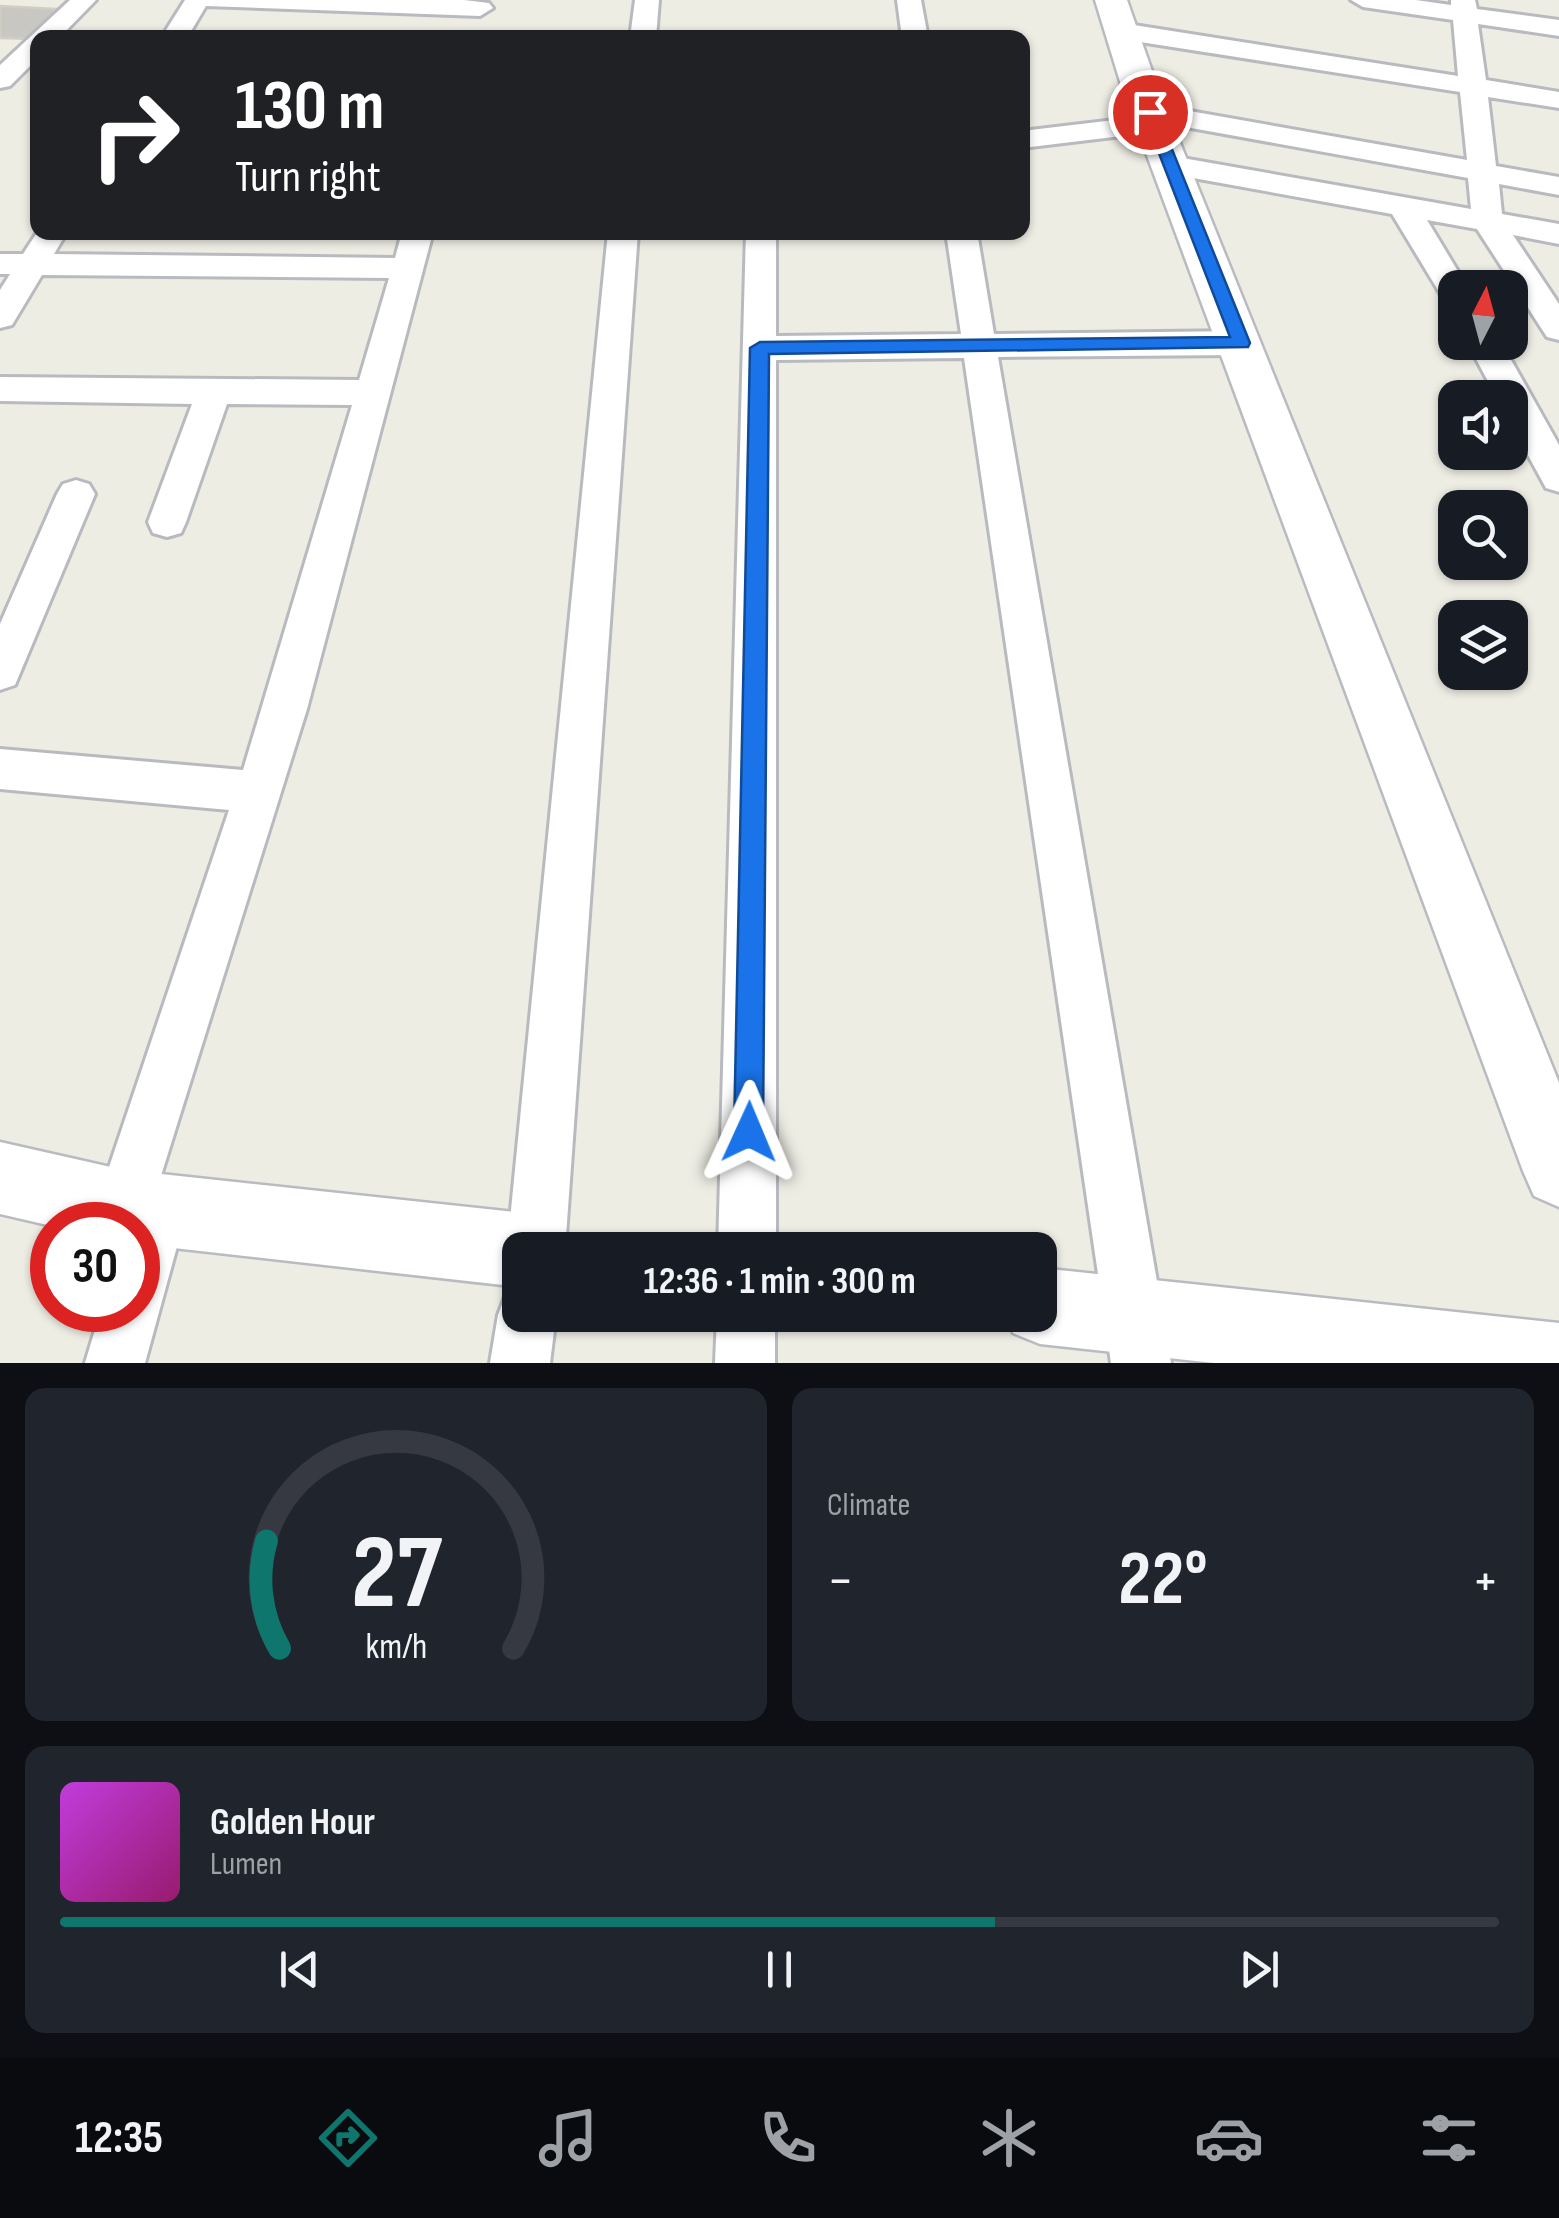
<!DOCTYPE html>
<html lang="en">
<head>
<meta charset="utf-8">
<style>
  :root { --surface:#171b24; --page:#20242c; --text:#f1f3f6; --muted:#9ea1a6; --line:#363941; --accent:#0f766e }
  body { margin:0; font-family:"Sofia Sans Condensed",sans-serif; background:var(--page); color:var(--text); height:100vh; display:flex; flex-direction:column; font-size:38px; white-space:nowrap }
  * { box-sizing:border-box; margin:0 }
  p { font-size:32px; color:var(--muted) }
  .icon { flex:none; width:55px; height:55px; fill:none; stroke:currentColor; stroke-width:2; stroke-linecap:round; stroke-linejoin:round }
  .map { position:relative; height:1363px; overflow:hidden }
  .details { display:flex; flex-direction:column; gap:25px; padding:25px; background:#0d0f14; flex:1 }
  .details>* { flex:none }
  .hud { position:absolute; left:30px; top:30px; width:1000px; height:210px; border-radius:20px; box-shadow:0 2px 8px #0004; background:#202124; color:#fff; overflow:hidden }
  .needle { width:65px; rotate:6deg }
  .buttons { position:absolute; left:1438px; top:270px; display:grid; gap:20px }
  .buttons a { display:grid; place-items:center; width:90px; height:90px; border-radius:20px; background:var(--surface); box-shadow:0 2px 8px #0004; font-size:50px }
  .speed { position:absolute; left:30px; top:1202px; display:flex; gap:20px; font-size:50px; font-weight:700; text-align:center }
  .speed>* { display:grid; place-content:center; width:130px; height:130px; border-radius:50%; background:var(--surface); box-shadow:0 2px 8px #0004; line-height:1 }
  .speed .limit { border:15px solid #d22; background:#fff; color:#111 }
  .pin { position:absolute; display:grid; place-items:center; width:85px; height:85px; color:#fff; margin:-42px; border:5px solid #fff; border-radius:50%; box-shadow:0 2px 10px #0007 }
  .me { position:absolute; width:110px; margin:-55px; rotate:1deg; stroke-linejoin:round; filter:drop-shadow(0 0 8px #0008) }
  .turn { display:flex; align-items:center; gap:35px; height:210px; padding:0 40px; font-size:45px }
  .turn .icon { width:130px; height:130px; stroke-width:2.5 }
  .turn b { display:block; font-size:70px; line-height:85px }
  .big { font-size:75px; font-weight:700; line-height:1.1 }
  .details .card { flex:1; display:flex; flex-direction:column; justify-content:center; gap:15px; min-width:0; padding:0 35px; border-radius:20px; background:var(--page) }
  .details .dial { align-items:center; gap:0 }
  .dial svg { height:260px; overflow:visible; fill:none; stroke:var(--line); stroke-width:7; stroke-linecap:round; text-anchor:middle }
  .dial text { fill:var(--text); stroke:none }
  .song { display:flex; align-items:center; gap:30px }
  .cover { width:120px; height:120px; border-radius:15px; background:linear-gradient(135deg,hsl(290 70% 55%),hsl(320 70% 35%)) }
  .played { height:10px; border-radius:5px; background:linear-gradient(90deg,var(--accent) 65%,var(--line) 65%) }
  .keys { display:flex; justify-content:space-around; direction:ltr }
  .heat { display:flex; justify-content:space-between; align-items:center; font-size:55px; direction:ltr }
  .details .tiles { flex:1; display:grid; gap:25px; grid-template-columns:1fr 1fr }
  .card:last-child { grid-column:span 2 }
  .trip { position:absolute; left:502px; top:1232px; width:555px; height:100px; border-radius:20px; background:var(--surface); box-shadow:0 2px 8px #0004; font-weight:700; line-height:100px; text-align:center }
  .tab-bar { display:flex; height:160px; justify-content:space-around; align-items:center; background:#090b0e; color:var(--muted) }
  .tab-bar .icon { width:70px; height:70px }
  .tab-bar .current { color:var(--accent) }
  .tab-bar b { font-size:45px; color:var(--text) }
  .map>svg:first-child { display:block }
</style>
</head>
<body>
<div class="map">
<svg width="1559" height="1363" viewBox="0 0 1559 1363">
  <rect width="100%" height="100%" fill="#eeede4"/>
  <path fill="#c9c7c1" stroke="#d2cfc2" stroke-width="2.5" d="M0,6L58,9L30,39L0,38Z"/>
  <g fill="none" stroke-linecap="round" stroke-linejoin="round">
    <g stroke="#b9babf" stroke-width="6">
      <path id="street" d="M70,0H96L59,38H38V58L10,86L0,88V65Z
        M185,0H464L489,3L493,8L480,16L206,6L187,38H161Z
        M635,0H659L656,38H630Z
        M897,0H921L928,38H902Z
        M1351,0H1416L1451,5V0H1475L1477,9L1559,20V36L1478,24L1486,80L1559,92V108L1488,97L1496,166L1559,177V195L1499,184L1502,214L1559,224V244L1513,235L1559,304V340L1547,337L1477,229L1427,220L1468,288H1455V303L1444,300L1392,214L1171,174L1161,171L1156,165L1161,159L1171,156L1471,209L1468,178L1169,124L1165,130L1155,132L1022,148V131L1140,117L1136,112L1140,106L1150,104L1467,160L1460,92L1121,39L1108,31L1121,23L1458,76L1453,20L1363,7Z
        M38,231L67,232L54,254L395,258L402,232H433L307,709L159,1182L179,1190L187,1210L145,1363H85L101,1310H138V1225H104L96,1206L229,810L0,789V749L243,770L352,405L227,404L186,522L181,533L167,537L153,533L148,522L192,404L0,401V377L359,380L389,278L42,275L12,325L0,328V290L10,274H0V254H23Z
        M608,232H638L565,1250H520V1272L507,1250Z
        M746,232H776V336L961,334L946,232H977L994,334L1241,331L1253,335L1258,343L1253,351L1241,355L998,357L1171,1363H1111L964,358L776,360V1250H718Z
        M1467,342H1501L1559,445V492L1546,488L1510,422V398H1497Z
        M76,480L89,484L95,494L15,685L0,690V624L57,494L63,484Z
        M520,1288V1315H556L550,1363H490L498,1315L506,1294Z
        M717,1315H775V1363H715Z"/>
    </g>
    <g stroke="#b9bbc1" stroke-width="5">
      <path id="secondary" d="M1095,0H1127L1158,88L1559,1083V1207L1534,1196L1523,1171L1122,88Z
        M0,1142L124,1170L524,1213L550,1224L561,1250H520V1287L138,1244V1225L52,1226L0,1214Z
        M1040,1268L1559,1323V1363H1214L1040,1344L1013,1333L1006,1315H1040Z"/>
    </g>
    <use href="#street" fill="#fff" fill-rule="evenodd"/>
    <use href="#secondary" fill="#fff" fill-rule="evenodd"/>
  </g>
  <path fill="#1a73e8" stroke="#114b97" stroke-width="2.5" d="M1150,108L1157,112L1250,343L1248,347L769,354L763,1132L759,1142L749,1147L739,1142L734,1132L750,348L760,342L1230,337L1143,112Z"/>
</svg>
<div class="buttons">
<a><svg class="needle" viewBox="-14 -14 28 28"><path d="M0-13l5 13h-10z" fill="#e53935"/><path d="M0 13l5-13h-10z" fill="#9ea1a6"/></svg></a>
<a><svg class="icon" aria-label="sound" viewBox="0 0 24 24"><path d="M4 9h4l5-4v14l-5-4H4zM17 9q2 3 0 6"/></svg></a>
<a><svg class="icon" aria-label="search" viewBox="0 0 24 24"><circle cx="10" cy="10" r="6"/><path d="M15 15l6 6"/></svg></a>
<a><svg class="icon" aria-label="layers" viewBox="0 0 24 24"><path d="M12 4l9 5-9 5-9-5zM3 14l9 5 9-5"/></svg></a>
</div>
<div class="speed"><div class="limit">30</div></div>
<div class="pin" style="left:1150px;top:112px;background:#d93025"><svg class="icon" aria-label="arrive" viewBox="0 0 24 24"><path d="M6 21V4h12l-3 4 3 4H6"/></svg></div>
<svg class="me" style="left:749px;top:1132px" viewBox="-20 -20 40 40"><path d="M0-17L14 15 0 8-14 15z" fill="#1a73e8" stroke="#fff" stroke-width="4"/></svg>
<div class="trip">12:36 · 1 min · 300 m</div>
<div class="hud">
<div class="turn"><svg class="icon" aria-label="right" viewBox="0 0 24 24"><path d="M7 20v-9h11M14 6l5 5-5 5"/></svg><div><b>130 m</b>Turn right</div></div>
</div>
</div>
<section class="details">
<div class="tiles">
<div class="card dial"><svg viewBox="0 0 100 80">
<path d="M14 69A42 42 0 1 1 86 69"/>
<path d="M14 69A42 42 0 0 1 10 36" stroke="#0f766e"/>
<text x="50" y="56" font-size="32" font-weight="700">27</text>
<text x="50" y="72" font-size="11">km/h</text>
</svg></div>
<div class="card"><p>Climate</p>
<div class="heat"><a>−</a><b class="big">22°</b><a>+</a></div>
</div>
<div class="card">
<div class="song"><i class="cover"></i><div><b>Golden Hour</b><p>Lumen</p></div></div>
<div class="played"></div>
<div class="keys"><svg class="icon" aria-label="previous" viewBox="0 0 24 24"><path d="M18 5L8 12l10 7zM5 5v14"/></svg><svg class="icon" aria-label="pause" viewBox="0 0 24 24"><path d="M8 5v14M16 5v14"/></svg><svg class="icon" aria-label="next" viewBox="0 0 24 24"><path d="M6 5l10 7-10 7zM19 5v14"/></svg></div>
</div>
</div>
</section>
<nav class="tab-bar">
<b>12:35</b>
<svg class="icon current" aria-label="directions" viewBox="0 0 24 24"><path d="M12 3l9 9-9 9-9-9zM9 14v-3h6M13 9l2 2-2 2"/></svg>
<svg class="icon" aria-label="music" viewBox="0 0 24 24"><path d="M9 18V5l10-2v13"/><circle cx="6" cy="18" r="3"/><circle cx="16" cy="16" r="3"/></svg>
<svg class="icon" aria-label="phone" viewBox="0 0 24 24"><path d="M5 4h4l2 5-3 2q2 4 5 5l2-3 5 2v4C11 20 4 13 5 4z"/></svg>
<svg class="icon" aria-label="climate" viewBox="0 0 24 24"><path d="M12 3v18M4 7l16 10M4 17L20 7"/></svg>
<svg class="icon" aria-label="car" viewBox="0 0 24 24"><path d="M5 17H2v-5l4-1 3-4h7l3 4 3 1v5h-3M9 17h6M6 11h13"/><circle cx="7" cy="17" r="2"/><circle cx="17" cy="17" r="2"/></svg>
<svg class="icon" aria-label="filters" viewBox="0 0 24 24"><path d="M4 7h16M4 17h16"/><circle cx="9" cy="7" r="2"/><circle cx="15" cy="17" r="2"/></svg>
</nav>
</body>
</html>
